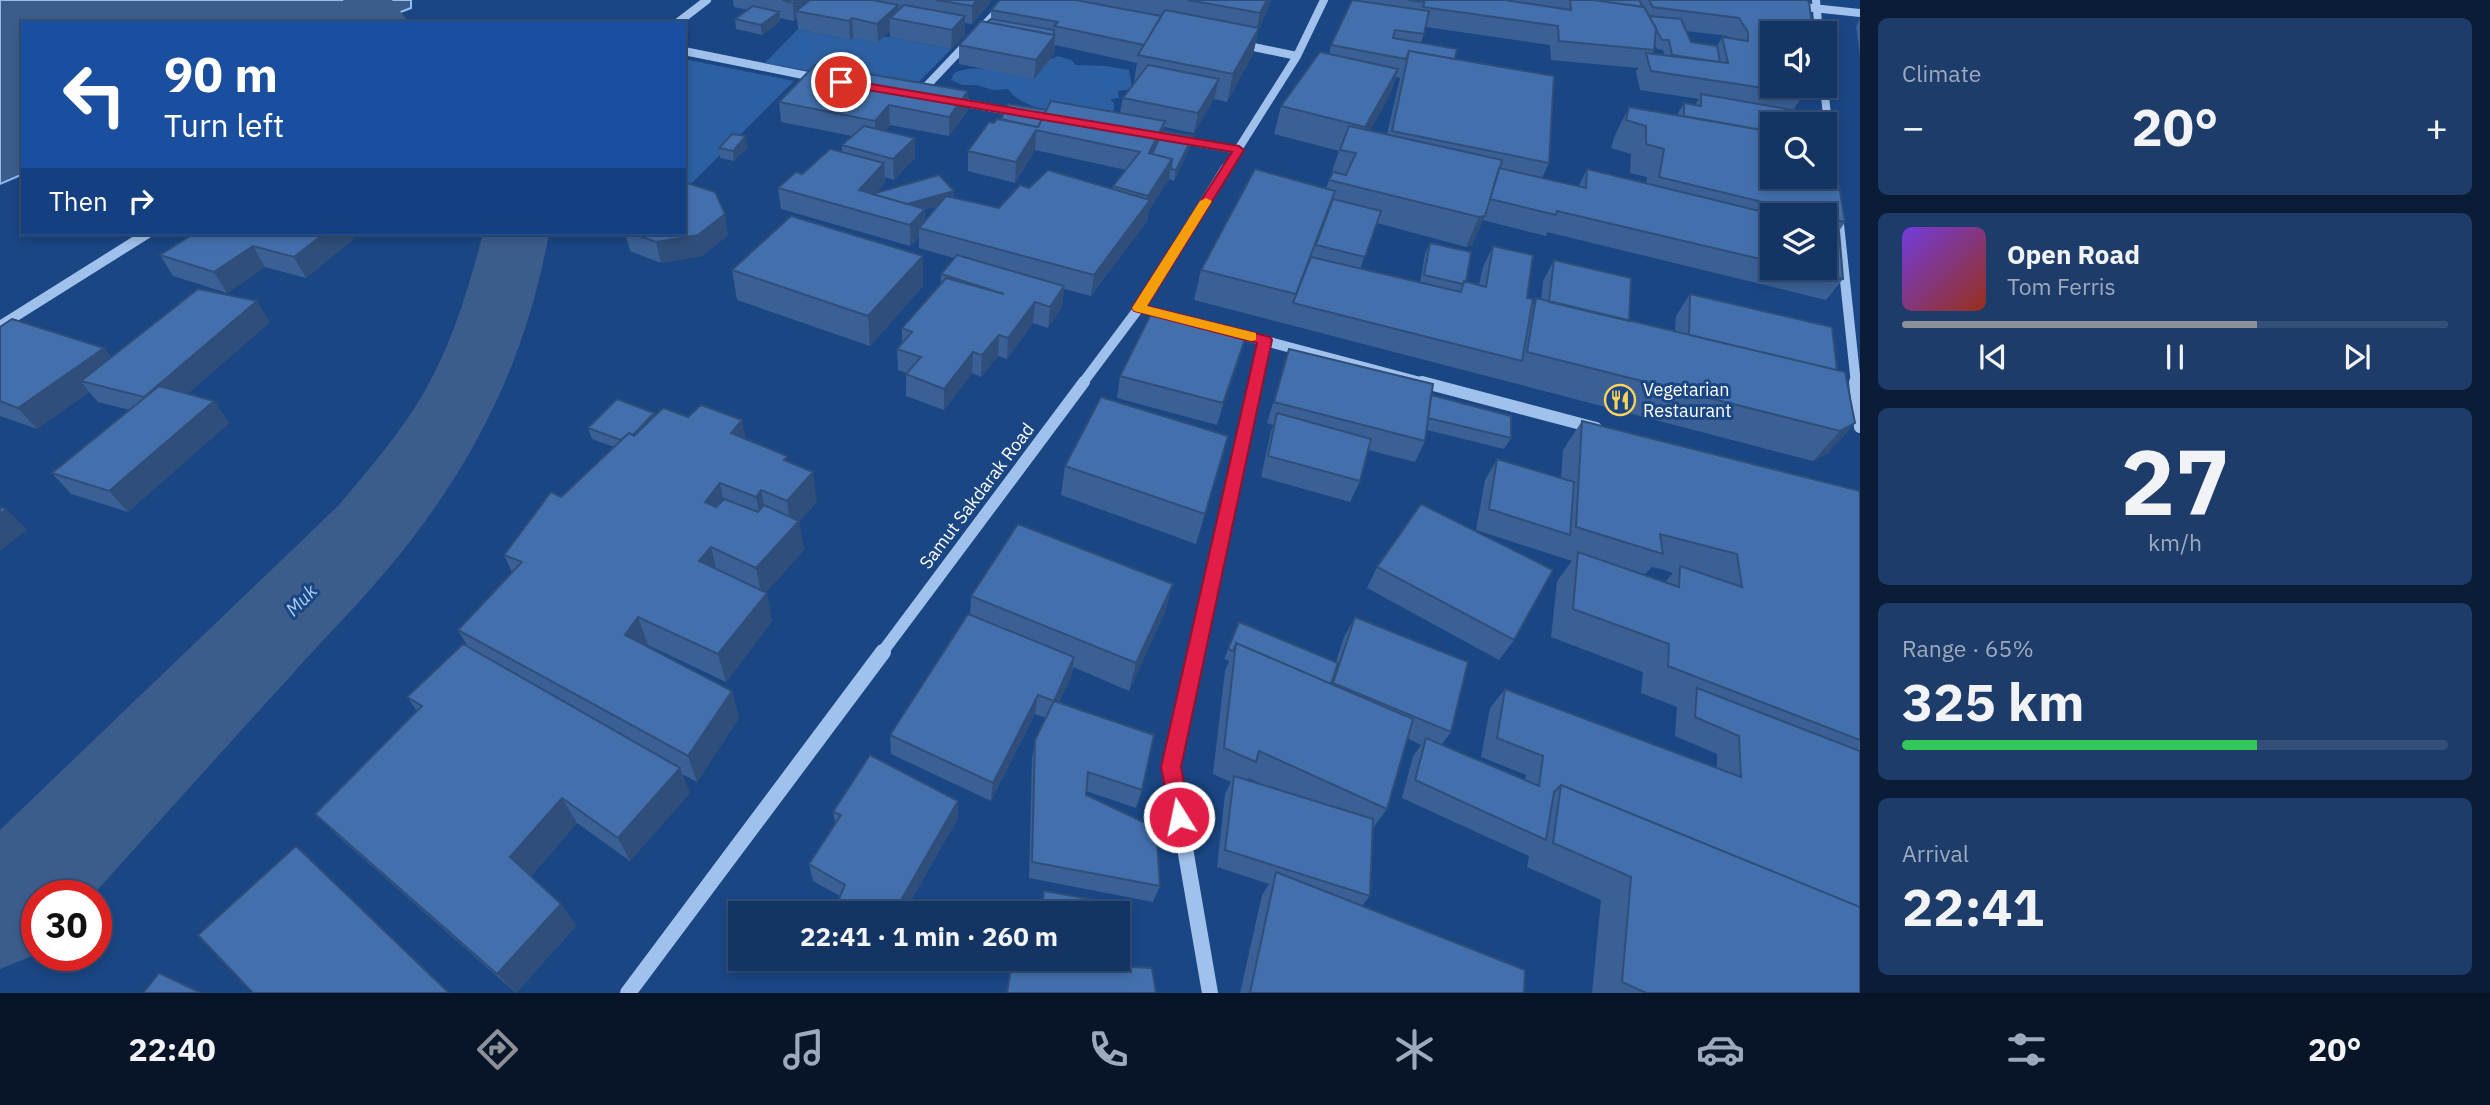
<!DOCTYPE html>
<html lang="en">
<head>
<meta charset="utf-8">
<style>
  :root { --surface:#143463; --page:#1d3c69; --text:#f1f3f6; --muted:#9daabe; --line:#334f78; --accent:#8c9099 }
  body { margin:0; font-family:"IBM Plex Sans",sans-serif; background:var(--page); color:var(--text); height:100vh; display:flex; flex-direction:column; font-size:26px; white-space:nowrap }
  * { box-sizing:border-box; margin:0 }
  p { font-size:23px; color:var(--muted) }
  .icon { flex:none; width:38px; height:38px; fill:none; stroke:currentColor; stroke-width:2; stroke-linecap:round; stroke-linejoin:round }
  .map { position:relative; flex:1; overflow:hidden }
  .drawer { display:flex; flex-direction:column; gap:18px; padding:18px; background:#0b1d36; width:630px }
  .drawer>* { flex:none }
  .hud { position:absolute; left:21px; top:21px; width:665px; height:214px; border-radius:0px; box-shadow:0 4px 10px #0003,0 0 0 2px var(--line); background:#1a4fa0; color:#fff; overflow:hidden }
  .buttons { position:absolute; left:1760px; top:21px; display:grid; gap:14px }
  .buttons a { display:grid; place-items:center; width:77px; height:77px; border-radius:0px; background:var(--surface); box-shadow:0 4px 10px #0003,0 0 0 2px var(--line); font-size:35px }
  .speed { position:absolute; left:21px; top:880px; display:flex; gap:14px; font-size:35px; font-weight:700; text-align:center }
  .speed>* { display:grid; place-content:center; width:91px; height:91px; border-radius:50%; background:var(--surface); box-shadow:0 4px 10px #0003,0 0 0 2px var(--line); line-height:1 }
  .speed .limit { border:10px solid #d22; background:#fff; color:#111 }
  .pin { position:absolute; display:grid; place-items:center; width:60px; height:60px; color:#fff; margin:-30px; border:4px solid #fff; border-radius:50%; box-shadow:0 2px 7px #0007 }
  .me { position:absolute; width:77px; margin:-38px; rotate:350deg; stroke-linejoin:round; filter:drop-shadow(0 0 5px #0008) }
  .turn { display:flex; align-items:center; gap:24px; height:147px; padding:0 28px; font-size:32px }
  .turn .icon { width:91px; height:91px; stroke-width:2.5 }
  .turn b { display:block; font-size:49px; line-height:60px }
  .then { display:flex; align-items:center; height:66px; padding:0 28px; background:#0003; gap:14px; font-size:26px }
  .big { font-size:52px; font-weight:800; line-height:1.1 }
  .drawer .card { flex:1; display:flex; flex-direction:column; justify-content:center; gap:10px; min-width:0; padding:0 24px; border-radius:10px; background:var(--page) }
  .drawer .dial { align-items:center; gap:0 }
  .dial b { font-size:91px; line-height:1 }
  .song { display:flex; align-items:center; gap:21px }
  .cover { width:84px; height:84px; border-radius:10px; background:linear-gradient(135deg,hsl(260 70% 55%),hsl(10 70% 35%)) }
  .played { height:7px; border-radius:4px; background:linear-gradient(90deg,var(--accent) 65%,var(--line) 65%) }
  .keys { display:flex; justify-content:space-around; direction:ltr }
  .heat { display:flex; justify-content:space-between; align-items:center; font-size:38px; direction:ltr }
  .charge { height:10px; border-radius:5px; background:linear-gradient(90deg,#34c759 65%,var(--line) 0) }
  .trip { position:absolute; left:728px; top:901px; width:402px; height:70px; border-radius:0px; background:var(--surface); box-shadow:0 4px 10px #0003,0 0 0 2px var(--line); font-weight:800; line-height:70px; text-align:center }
  .menu { display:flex; height:112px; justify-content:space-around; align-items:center; background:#081528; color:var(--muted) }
  .menu .icon { width:49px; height:49px }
  .menu .selected { color:var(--accent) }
  .menu b { font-size:32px; color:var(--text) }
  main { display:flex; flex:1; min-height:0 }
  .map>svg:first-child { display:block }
</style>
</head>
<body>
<main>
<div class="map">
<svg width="1860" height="993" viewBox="0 0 1860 993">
  <rect width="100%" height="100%" fill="#1a4684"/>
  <path fill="#2d60a2" d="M798,29L850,40L853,37H890L951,49L912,89L765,63Z
    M1058,56L1071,60L1076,65L1106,66L1129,70L1132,89L1118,91L1119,98L1110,99L1114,103V110L1105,115C1078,112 1024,114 1008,89L994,90L976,85H962L951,80L954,73C979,62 1009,74 1034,79L1049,60Z
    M684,59L794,81L692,183L684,184Z
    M488,233H541L538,269L503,380L447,480L390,552L69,896H37V931L0,970V853L345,520L391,460L435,387L481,276Z"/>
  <path fill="#3c5d8b" stroke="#93bbee" stroke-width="2" d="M0,0H411V8L372,23H23V174L0,184Z"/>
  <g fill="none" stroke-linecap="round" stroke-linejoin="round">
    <path fill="#3c5d8b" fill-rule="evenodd" d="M343,0H392L409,23H359Z
      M483,233H549C527,355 479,455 401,553C366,597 325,637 288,679C222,751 157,824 92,896H37V954L0,969V830L339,505C368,470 400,434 423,394C452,344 469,288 483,233Z"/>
    <path stroke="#a0c1eb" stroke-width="8" d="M1816,0L1819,33
      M1794,6L1860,13
      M677,23L707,0
      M1239,44L1297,56
      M684,51L818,78
      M1824,86L1831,155
      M918,95L1008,0
      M953,101L1021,113
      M1177,139L1239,150
      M1225,170L1297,56L1324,0"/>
    <path stroke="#a0c1eb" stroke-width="10" d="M1838,215L1856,384
      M1197,323L1428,384
      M0,326L148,233
      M1082,384L1139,308L1226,168
      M1255,384L1265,340"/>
    <path stroke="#a0c1eb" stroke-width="12" d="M1422,382L1596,428
      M1855,382L1860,427
      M881,654L1084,382
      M1196,654L1256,382"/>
    <path stroke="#a0c1eb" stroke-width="16" d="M1196,652L1171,767L1210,993
      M628,993L883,652"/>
  </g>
  <path fill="#3a6095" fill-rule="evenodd" d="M733,0H991V2L972,24L965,23V35L951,49L890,37V31L878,42L853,37L850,40L798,29L797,19L794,21L780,18V22L762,35L736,29L735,19L748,10L734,7Z
    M1000,0H1271L1269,7L1259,28L1253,54L1227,102L1214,99L1194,133L1164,127L1163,131L1190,147L1174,181L1169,179L1149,210L1147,221L1091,296L1064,289L1062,307L1048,328L1033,323L1007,359L998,356L981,377L972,373L944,410L906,396V374L907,373L898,370L897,349L902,343V328L941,284V274L954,258L919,248V237L910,246L781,209L778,188L842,152V145L852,136L781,122L779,102L968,91V110L949,136L890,125L885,131L915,158L894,180L884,177L885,183L876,193L954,198L999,208L1029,188L1113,189V186L1126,170L1035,150L1015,183L968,171V151L994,123L1001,119L1046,110L1120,113L1123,98L1135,82H1134L1137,63L1055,45L1054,54L1034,79L959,64V45L991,19V10ZM938,206L925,220V209Z
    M1352,0H1806L1773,33V86H1806L1803,90L1804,94L1793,110L1773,124L1845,222L1839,231L1843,279L1826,300L1547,232L1546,236L1483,220L1472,245L1466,247L1377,223L1360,269L1420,283L1425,254L1430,243L1466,282L1479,285L1483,267L1493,246L1527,298L1532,307L1536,298L1541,300L1543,281L1554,260L1629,321L1675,332L1676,316L1690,294L1837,370L1855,423L1828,453L1813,461L1194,300L1201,270L1326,189L1339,151L1274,134L1281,106L1329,54L1331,45ZM1426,27L1550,45L1551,60L1638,68L1636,72L1640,90L1699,99L1695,105L1684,103L1677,115L1629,107L1615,135L1611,148L1631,154L1630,173L1647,177L1646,184L1587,169L1578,187L1542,178L1549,163L1455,59L1421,43ZM1686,31L1728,36L1729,38L1722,37L1717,46L1691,42ZM1655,45L1657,49L1663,50L1664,55L1652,54ZM1396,77L1400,78L1387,134L1370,130L1389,97ZM1773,215H1825V268H1773Z
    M1860,19V56L1856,26Z
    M748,147L734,161L720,158L719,148Z
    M361,233L306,278L265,267L227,293L173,276L160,255Z
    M625,233H684L728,235L702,256L661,263L630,251Z
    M923,256V286L870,346L737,300L732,270Z
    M270,322L187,394L214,401L229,423L128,512L71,494L52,473L130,410L98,402L89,392L37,429L0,416V327L104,348L111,357Z
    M1246,336L1217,425L1117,398L1120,376Z
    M1289,349L1431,395L1511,438L1504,449L1427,430L1425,441L1415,462L1368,450L1360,481L1350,502L1261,477L1270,435L1273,425L1267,423Z
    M654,413L655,416L746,439L788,462L817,502L799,521L804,550L766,592L772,621L726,682L648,645L647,647L732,691L739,718L697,782L682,774L690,793L630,861L577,823L531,876L561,904L576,926L516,993L340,838L315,814L417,711L407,697L468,647L458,630L512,572L504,555L561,497L614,447L592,439L588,428Z
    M1582,421L1860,491V993H1592L1601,900L1527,867L1529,856L1402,798L1413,756L1421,745L1407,738L1387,809L1373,828L1370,896L1362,906L1524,993H1240L1262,895L1269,884L1217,867L1225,794L1231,782L1213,774L1225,671L1229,661L1224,659L1239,622L1336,662L1344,637L1355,617L1451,732L1442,744L1525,780L1526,775L1481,757L1490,708L1505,689L1717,769V754L1675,736L1677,707L1641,693L1643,672L1551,637L1557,581L1572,561L1476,530L1485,480L1497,459L1561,478L1563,450ZM1652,567L1664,570L1673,573L1665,582L1644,575ZM1248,778L1266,786L1247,780Z
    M1228,436L1196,544L1061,495L1065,466Z
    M1377,567L1514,640L1499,660L1367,588Z
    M1173,584L1165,612L1129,691L1073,667L1071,677L1059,702L1142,790L1136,808L1086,791V795L1160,886L1153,902L1029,878L1032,759L1035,740L1046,718L1035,714L991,801L891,754L890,735L970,614L971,596Z
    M958,801V818L903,914H836L835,908L840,896L813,881L809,864L835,823L833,812Z"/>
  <path fill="#2f4e79" d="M797,0H821L796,11L797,19L794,21L793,3Z
    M977,0H991V2L972,24V6Z
    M1267,0H1271L1269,7L1259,28L1253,54L1227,102L1233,74L1255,36L1260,13Z
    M898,5V20L890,18V31L878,42L877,24Z
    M779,12L780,22L762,35L761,25Z
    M965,16V35L951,49L952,30Z
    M852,18L853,37L850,40L849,21Z
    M1055,35L1054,54L1034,79L1036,60Z
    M1398,69L1389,97L1356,155L1365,127Z
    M1219,79L1214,99L1194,133L1198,113Z
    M968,91V110L949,136V117Z
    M889,105L890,125L876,141L875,121Z
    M1165,121L1161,141L1150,164L1149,153Z
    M1036,130L1035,150L1015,183L1016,162Z
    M746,136L748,147L734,161L733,151Z
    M1193,136L1190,147L1174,181L1176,170Z
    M915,138V158L894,180L893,159Z
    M1172,159L1169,179L1149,210L1147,221L1091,296L1094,275L1146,206L1148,196Z
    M884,163L885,183L874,195L859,190Z
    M954,191V201L925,209V229L919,228V237L910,246V225L889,209Z
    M725,214L728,235L702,256L661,263L656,242Z
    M1485,216L1472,245L1466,247L1479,217Z
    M325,233H361L306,278L294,257Z
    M253,246L265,267L227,293L214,272Z
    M923,256V286L870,346L868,316Z
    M1064,286L1062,307L1048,328L1050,307Z
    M257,301L270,322L160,418L144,397Z
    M1035,302L1033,323L1007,359L1008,338Z
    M999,335L998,356L981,377L982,355Z
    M1246,336L1240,357L1217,425L1223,403Z
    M104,348L120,369L81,381L89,392L37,429L18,408Z
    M973,352L972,373L944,410V389Z
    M214,401L229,423L128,512L109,491Z
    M654,413L657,424L626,442Z
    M742,420L748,450L731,433Z
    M1855,423L1828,453L1813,461L1840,431Z
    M813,472L817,502L799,521L804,550L762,597L756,568L791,530L787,501Z
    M720,483L726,513L705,502Z
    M761,490L767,519L762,526L756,497Z
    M6,509L27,530L0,551V514Z
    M711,547L718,576L699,561Z
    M1173,584L1165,612L1129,691L1136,663Z
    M767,593L772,621L726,682L718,654Z
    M638,617L648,645L635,663L625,635Z
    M1074,657L1071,677L1051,720L1054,701Z
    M732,691L739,718L697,782L688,756Z
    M1038,695L1035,714L991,801L993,783Z
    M680,768L690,793L630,861L618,838Z
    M562,798L577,823L527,880L510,857Z
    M958,801V818L903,914H893Z
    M296,846L322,870L450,993H449Z
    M561,904L576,926L516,993L497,974Z"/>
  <path fill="#4370ad" stroke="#2f4e79" stroke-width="2" d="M782,0H797L793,3Z
    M810,0H872L898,5L877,24L852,18L849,21L796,11Z
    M936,0H977L972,6Z
    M1000,0H1075L1161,16L1144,45L1054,26L1058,22L991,10Z
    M1188,0H1267L1260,13Z
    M1352,0L1429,11L1424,34L1395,30L1393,38L1457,49L1455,59L1409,51L1406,59L1331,45Z
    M1408,0H1425L1424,2Z
    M1425,0H1505L1571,10L1570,0H1593L1644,7L1656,28L1654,50L1559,41L1558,26L1423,7Z
    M1593,0H1639L1643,7Z
    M1649,0H1806L1809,2L1813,33H1773V86H1803L1804,94L1651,71L1646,53L1728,63L1722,37L1748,41V32L1739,18L1653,7Z
    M904,5L965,16L952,30L890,18Z
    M753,6L779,12L761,25L735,19Z
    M1165,10L1259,28L1233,74L1138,55Z
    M1649,16L1681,19L1691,42L1717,46L1720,62L1672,55L1669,40H1662Z
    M991,19L1054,30V35L987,22Z
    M981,21L1055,35L1036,60L959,45Z
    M1409,51L1554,76L1549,163L1392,131Z
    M1320,52L1398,69L1365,127L1281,106Z
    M815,65L968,91L949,117L889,105L875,121L779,102Z
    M1148,65L1219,79L1198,113L1123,98Z
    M1701,94L1821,115L1822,124H1773V132L1684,116V103L1701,106Z
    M1051,101L1165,121L1149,153L1172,159L1148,196L1113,186L1140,152L1036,130L1016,162L968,151L989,122L994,123L997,119L1038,127Z
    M1008,104L1046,110L1038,127L1001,119Z
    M1629,107L1773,132V177H1825V141L1832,142L1845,222L1825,218V215H1816L1659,177L1664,149L1646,144V126L1626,120Z
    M864,126L915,138L893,159L842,145Z
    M1349,126L1502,160L1485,216L1479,217L1329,180L1333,172L1346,175L1356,153L1340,150Z
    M1163,131L1193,136L1176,170L1171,169L1172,159L1152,154Z
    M732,134L746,136L733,151L719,148Z
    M830,149L884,163L859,190L925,209L910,225L778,188L796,172L802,174Z
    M1499,168L1586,188L1587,169L1776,215H1773V262L1557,211L1556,215L1490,199Z
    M1255,169L1335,191L1296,294L1201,270Z
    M1048,170L1150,200L1094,275L919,228L946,196L999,208L1020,185L1029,188Z
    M939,175L954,191L907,204L872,194Z
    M684,182L715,192L725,214L698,235L656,242L632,233H684Z
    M1333,199L1381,211L1365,257L1316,245Z
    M791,216L923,256L868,316L732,270Z
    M1825,227L1839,231L1843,279L1796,268H1825Z
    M195,233H325L294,257L253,246L214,272L160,255Z
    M1430,243L1471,252L1466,282L1464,281L1463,284L1424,275Z
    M1493,246L1533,255L1527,298L1533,299L1522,361L1293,303L1311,257L1461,292L1464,281L1486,287Z
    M957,255L1064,286L1050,307L1035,302L1008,338L999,335L982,355L973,352L944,389L906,374L921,357L897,349L912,332L902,328L946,278L1004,294L941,274Z
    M1554,260L1631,278L1629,321L1549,302Z
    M198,289L257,301L144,397L81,381Z
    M1690,294L1832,327L1837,370L1689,335Z
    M1536,298L1845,372L1855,423L1840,431L1527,352Z
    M1153,310L1246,336L1223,403L1120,376Z
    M12,319L104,348L18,408L0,401V327Z
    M1289,349L1433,384L1425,441L1274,402Z
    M159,386L214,401L109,491L52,473Z
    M1431,395L1511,416V438L1428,418Z
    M1101,397L1228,436L1205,514L1065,466Z
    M617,399L654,413L633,435L629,433L621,440L588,428Z
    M701,405L742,420L731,433L787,456L784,460L813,472L787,501L761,490L756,497L720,483L705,502L716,507L724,499L758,512L764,505L799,521L756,568L711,547L699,561L767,593L718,654L638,617L625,635L732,691L688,756L458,630L522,562L504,555L551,492L561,497L629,433L634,436L663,408L688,417Z
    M1277,413L1371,439L1360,481L1268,456Z
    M1582,421L1860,491V740L1668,666L1669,644L1573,609L1578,552L1679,587L1680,566L1742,587L1737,554L1660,534L1663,554L1576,527Z
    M1497,459L1574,482L1570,535L1489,509Z
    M1421,504L1553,570L1514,640L1377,567Z
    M0,507L6,509L0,514Z
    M1018,524L1173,584L1136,663L971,596Z
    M968,614L1074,657L1054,701L1038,695L993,783L890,735Z
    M1355,617L1468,662L1451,732L1333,683Z
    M1239,622L1338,663L1331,684L1236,643L1233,651L1228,649Z
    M1236,643L1413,719L1387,809L1259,751L1256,762L1224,748Z
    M463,644L680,768L618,838L562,798L510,857L561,904L497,974L315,814L422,706L407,697Z
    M1697,688L1860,751V907L1561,785L1554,792L1546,840L1415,780L1426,738L1539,786L1543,756L1497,738L1505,689L1741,777L1739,736L1695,717Z
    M1054,701L1154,735L1142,790L1088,772L1086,795L1156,828L1160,886L1032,862L1035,740Z
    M870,755L958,801L893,914H844L835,908L845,885L809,864L841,815L833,812Z
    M1234,776L1373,819L1370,896L1225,850Z
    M1561,785L1860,907V993H1646L1622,982L1631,877L1553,843Z
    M296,846L449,993H253L198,935Z
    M1276,872L1525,970L1524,993H1250Z
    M1044,891L1112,903V914H1042Z
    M1012,961L1152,968L1156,993H1007Z
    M159,973L201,993H143Z"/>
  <path fill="#e11d48" stroke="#92132f" stroke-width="2" d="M841,79L1239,146L1244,150L1147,306L1270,337L1272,340L1181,767L1190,817L1187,824L1179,827L1172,824L1161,767L1257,343L1134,311L1132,308L1232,152L838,85V80Z"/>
  <path fill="#f59e0b" d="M1206,198L1212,201L1147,306L1256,333V340L1251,341L1134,311L1132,308L1200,201Z"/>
  <defs>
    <g id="restaurant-ring" transform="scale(1.575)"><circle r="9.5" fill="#1a4684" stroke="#fdd25c" stroke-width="1.5"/><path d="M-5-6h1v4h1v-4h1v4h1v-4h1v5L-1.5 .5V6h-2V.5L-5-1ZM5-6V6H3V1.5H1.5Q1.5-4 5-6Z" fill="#fdd25c"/></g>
  </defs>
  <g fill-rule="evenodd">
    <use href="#restaurant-ring" x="1620" y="400"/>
  </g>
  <g text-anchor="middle" stroke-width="6" stroke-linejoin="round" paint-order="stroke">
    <g font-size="18" fill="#fff" stroke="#1a4684" text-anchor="start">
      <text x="1643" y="396">Vegetarian<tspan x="1643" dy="21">Restaurant</tspan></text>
    </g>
    <g font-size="18" fill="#fff" stroke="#1a4684">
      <text transform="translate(977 496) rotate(-53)" y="6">Samut Sakdarak Road</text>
    </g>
    <g font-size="19" font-style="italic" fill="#accbf3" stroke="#1a4684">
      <text transform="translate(301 600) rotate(-46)" y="7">Muk</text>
    </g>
  </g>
</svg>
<div class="buttons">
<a><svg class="icon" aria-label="sound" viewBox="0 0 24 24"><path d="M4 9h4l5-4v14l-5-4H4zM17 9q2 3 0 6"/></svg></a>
<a><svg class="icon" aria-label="search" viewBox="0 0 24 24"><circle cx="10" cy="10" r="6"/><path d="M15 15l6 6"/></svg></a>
<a><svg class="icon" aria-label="layers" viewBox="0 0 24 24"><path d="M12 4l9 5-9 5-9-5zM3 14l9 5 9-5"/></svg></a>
</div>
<div class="speed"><div class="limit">30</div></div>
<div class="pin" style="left:841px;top:82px;background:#d93025"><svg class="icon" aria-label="arrive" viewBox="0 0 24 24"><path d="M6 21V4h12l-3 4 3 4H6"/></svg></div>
<svg class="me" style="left:1179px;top:817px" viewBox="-20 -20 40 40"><circle r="17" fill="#e11d48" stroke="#fff" stroke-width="3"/><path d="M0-11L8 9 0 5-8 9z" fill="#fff"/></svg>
<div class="trip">22:41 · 1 min · 260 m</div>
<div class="hud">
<div class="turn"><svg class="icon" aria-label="left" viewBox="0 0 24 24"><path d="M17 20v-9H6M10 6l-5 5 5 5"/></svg><div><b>90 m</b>Turn left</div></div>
<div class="then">Then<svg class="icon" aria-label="right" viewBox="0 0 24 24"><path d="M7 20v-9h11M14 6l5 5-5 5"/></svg></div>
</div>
</div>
<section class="drawer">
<div class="card"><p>Climate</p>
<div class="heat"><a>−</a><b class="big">20°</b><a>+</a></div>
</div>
<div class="card">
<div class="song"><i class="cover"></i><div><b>Open Road</b><p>Tom Ferris</p></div></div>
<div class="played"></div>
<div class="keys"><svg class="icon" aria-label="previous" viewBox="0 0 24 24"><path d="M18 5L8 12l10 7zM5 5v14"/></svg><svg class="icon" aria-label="pause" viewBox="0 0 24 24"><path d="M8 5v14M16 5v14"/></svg><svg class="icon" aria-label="next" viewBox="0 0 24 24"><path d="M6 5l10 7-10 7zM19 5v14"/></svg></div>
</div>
<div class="card dial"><b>27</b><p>km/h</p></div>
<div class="card"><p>Range · 65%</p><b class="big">325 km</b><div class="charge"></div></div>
<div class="card"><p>Arrival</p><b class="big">22:41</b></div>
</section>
</main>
<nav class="menu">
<b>22:40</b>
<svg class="icon selected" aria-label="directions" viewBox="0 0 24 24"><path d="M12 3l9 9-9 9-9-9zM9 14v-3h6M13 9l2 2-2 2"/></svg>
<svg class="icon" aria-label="music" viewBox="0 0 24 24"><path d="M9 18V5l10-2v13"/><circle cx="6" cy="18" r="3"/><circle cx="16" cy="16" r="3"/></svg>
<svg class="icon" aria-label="phone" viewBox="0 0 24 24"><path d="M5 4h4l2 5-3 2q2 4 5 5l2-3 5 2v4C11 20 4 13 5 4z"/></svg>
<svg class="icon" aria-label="climate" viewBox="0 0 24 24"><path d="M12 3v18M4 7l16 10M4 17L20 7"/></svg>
<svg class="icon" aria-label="car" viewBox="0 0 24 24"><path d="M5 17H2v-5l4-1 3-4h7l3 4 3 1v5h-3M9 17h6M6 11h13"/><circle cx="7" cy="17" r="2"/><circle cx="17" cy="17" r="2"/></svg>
<svg class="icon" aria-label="filters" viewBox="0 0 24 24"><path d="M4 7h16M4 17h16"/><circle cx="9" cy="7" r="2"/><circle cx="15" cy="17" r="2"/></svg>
<b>20°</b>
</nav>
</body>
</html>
